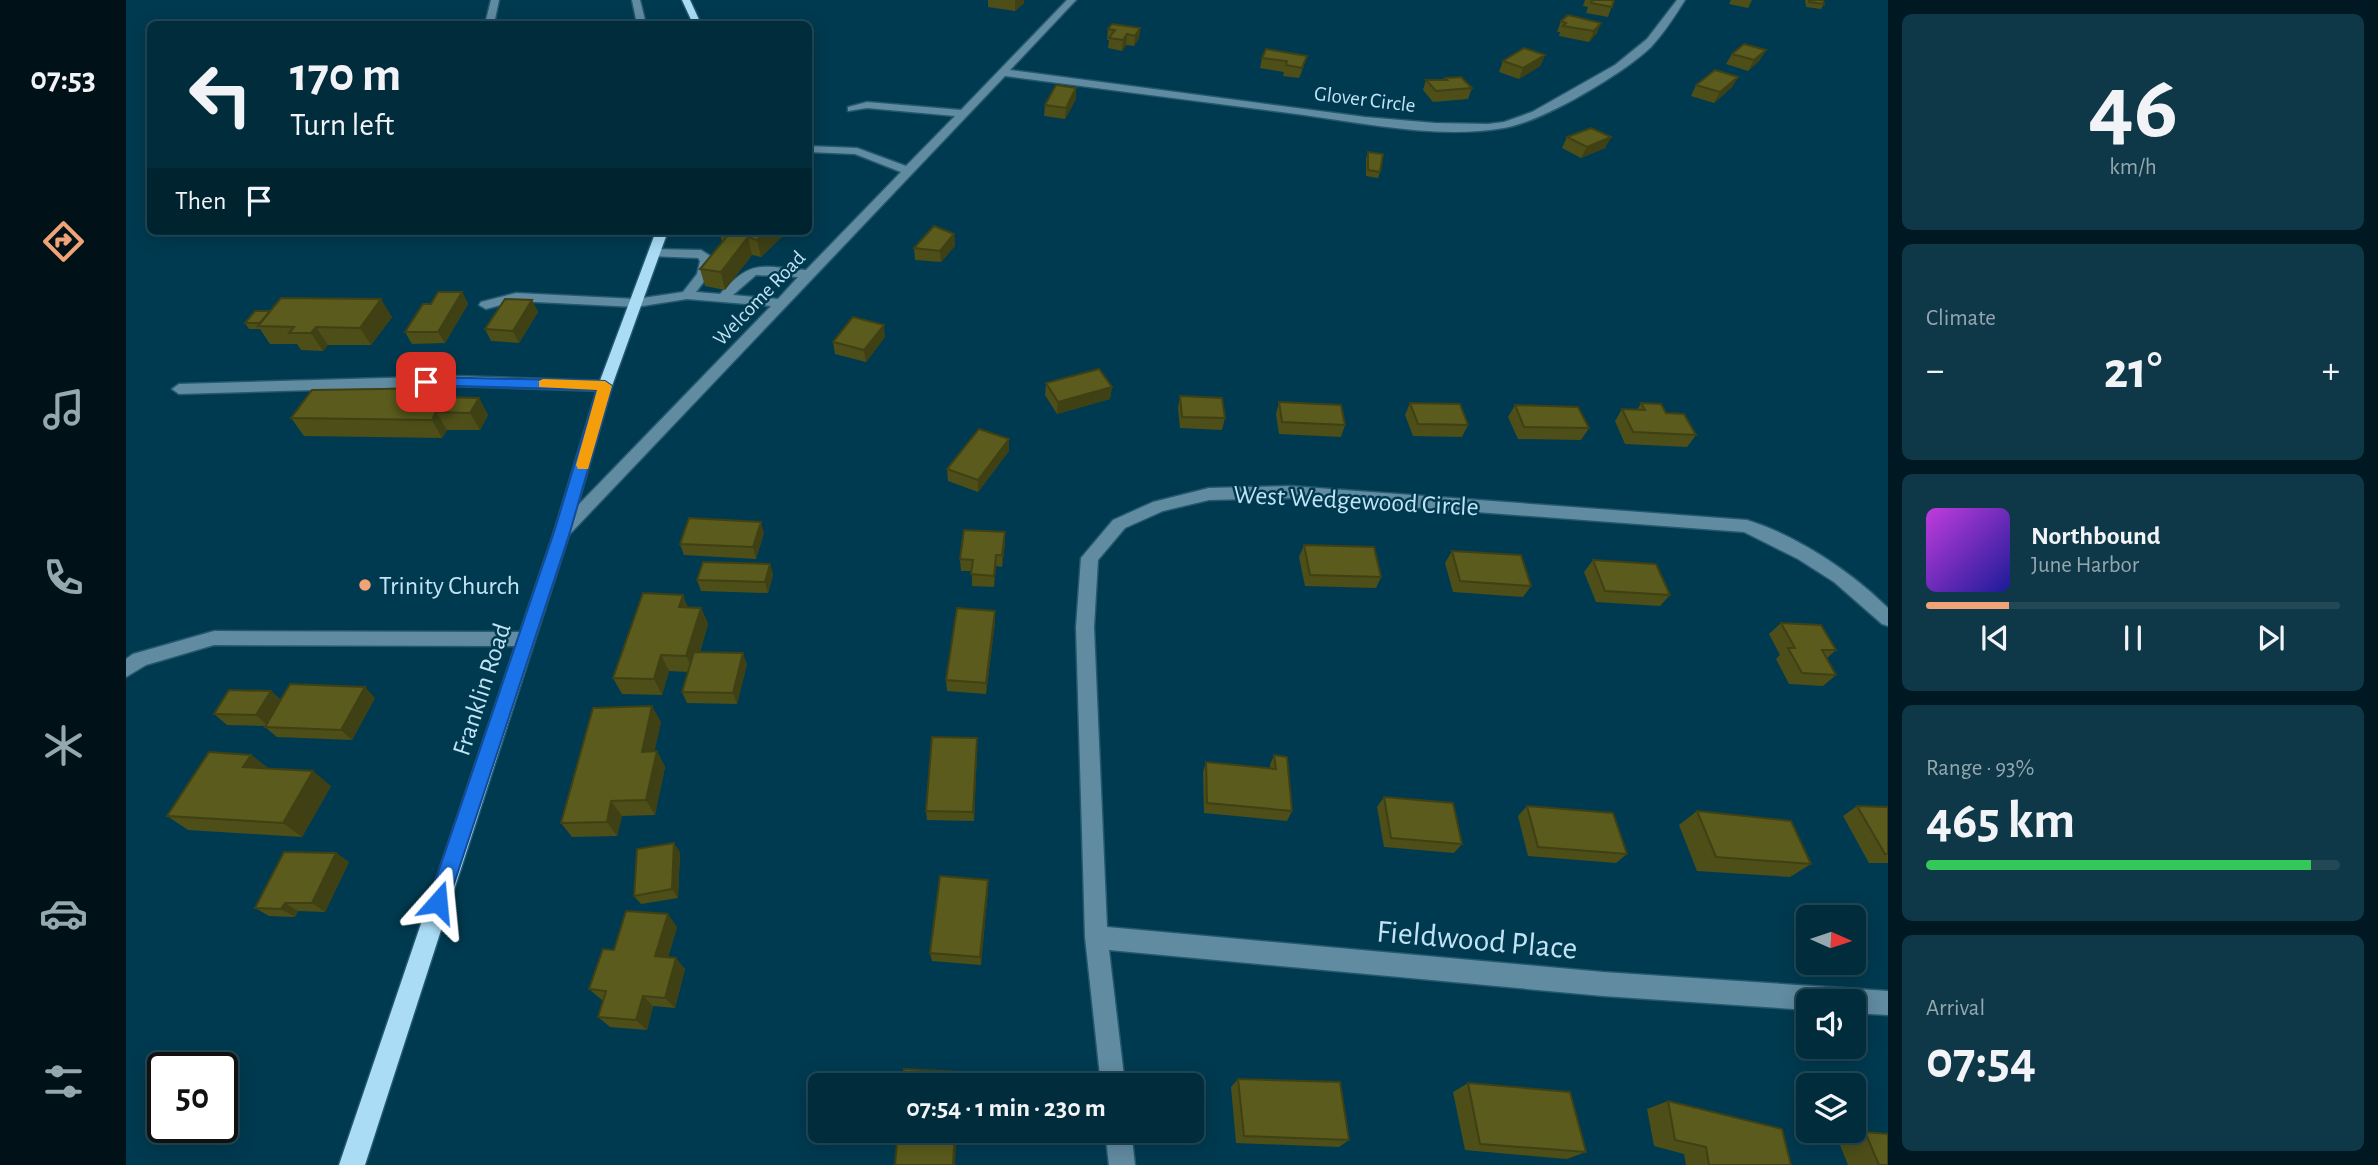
<!DOCTYPE html>
<html lang="en">
<head>
<meta charset="utf-8">
<style>
  :root { --surface:#002c3c; --page:#0e3847; --text:#f1f3f6; --muted:#95a7af; --line:#224856; --accent:#efa377 }
  body { margin:0; font-family:"Alegreya Sans",sans-serif; background:var(--page); color:var(--text); height:100vh; display:flex; flex-direction:column; font-size:26px; white-space:nowrap }
  * { box-sizing:border-box; margin:0 }
  p { font-size:23px; color:var(--muted) }
  .icon { flex:none; width:38px; height:38px; fill:none; stroke:currentColor; stroke-width:2; stroke-linecap:round; stroke-linejoin:round }
  .map { position:relative; flex:1; overflow:hidden }
  .side { display:flex; flex-direction:column; gap:14px; padding:14px; background:#001821; width:490px }
  .side>* { flex:none }
  .banner { position:absolute; left:21px; top:21px; width:665px; height:214px; border-radius:10px; box-shadow:0 4px 18px #0003,0 0 0 2px var(--line); background:#002c3c; color:var(--text); overflow:hidden }
  .needle { width:46px; rotate:93deg }
  .controls { position:absolute; left:1670px; top:905px; display:grid; gap:14px }
  .controls a { display:grid; place-items:center; width:70px; height:70px; border-radius:10px; background:var(--surface); box-shadow:0 4px 18px #0003,0 0 0 2px var(--line); font-size:35px }
  .speed { position:absolute; left:21px; top:1052px; display:flex; gap:14px; font-size:35px; font-weight:700; text-align:center }
  .speed>* { display:grid; place-content:center; width:91px; height:91px; border-radius:50%; background:var(--surface); box-shadow:0 4px 18px #0003,0 0 0 2px var(--line); line-height:1 }
  .speed .limit { border:4px solid #111; border-radius:10px; background:#fff; color:#111 }
  .pin { position:absolute; display:grid; place-items:center; width:60px; height:60px; color:#fff; margin:-30px; border-radius:14px; box-shadow:0 4px 10px #0006 }
  .me { position:absolute; width:77px; margin:-38px; rotate:18deg; stroke-linejoin:round; filter:drop-shadow(0 0 5px #0008) }
  .turn { display:flex; align-items:center; gap:24px; height:147px; padding:0 28px; font-size:32px }
  .turn .icon { width:91px; height:91px; stroke-width:2.5 }
  .turn b { display:block; font-size:49px; line-height:60px }
  .then { display:flex; align-items:center; height:66px; padding:0 28px; background:#0003; gap:14px; font-size:26px }
  .big { font-size:52px; font-weight:700; line-height:1.1 }
  .side .card { flex:1; display:flex; flex-direction:column; justify-content:center; gap:10px; min-width:0; padding:0 24px; border-radius:10px; background:var(--page) }
  .side .dial { align-items:center; gap:0 }
  .dial b { font-size:91px; line-height:1 }
  .song { display:flex; align-items:center; gap:21px }
  .cover { width:84px; height:84px; border-radius:10px; background:linear-gradient(135deg,hsl(290 70% 55%),hsl(240 70% 35%)) }
  .played { height:7px; border-radius:4px; background:linear-gradient(90deg,var(--accent) 20%,var(--line) 20%) }
  .keys { display:flex; justify-content:space-around; direction:ltr }
  .heat { display:flex; justify-content:space-between; align-items:center; font-size:38px; direction:ltr }
  .charge { height:10px; border-radius:5px; background:linear-gradient(90deg,#34c759 93%,var(--line) 0) }
  .trip { position:absolute; left:682px; top:1073px; width:396px; height:70px; border-radius:10px; background:var(--surface); box-shadow:0 4px 18px #0003,0 0 0 2px var(--line); font-weight:700; line-height:70px; text-align:center }
  main { display:flex; flex:1; min-height:0 }
  .tab-bar { display:flex; flex-direction:column; width:126px; justify-content:space-around; align-items:center; background:#001218; color:var(--muted) }
  .tab-bar .icon { width:49px; height:49px }
  .tab-bar .active { color:var(--accent) }
  .tab-bar b { font-size:32px; color:var(--text) }
  .map>svg:first-child { display:block }
</style>
</head>
<body>
<main>
<nav class="tab-bar">
<b>07:53</b>
<svg class="icon active" aria-label="directions" viewBox="0 0 24 24"><path d="M12 3l9 9-9 9-9-9zM9 14v-3h6M13 9l2 2-2 2"/></svg>
<svg class="icon" aria-label="music" viewBox="0 0 24 24"><path d="M9 18V5l10-2v13"/><circle cx="6" cy="18" r="3"/><circle cx="16" cy="16" r="3"/></svg>
<svg class="icon" aria-label="phone" viewBox="0 0 24 24"><path d="M5 4h4l2 5-3 2q2 4 5 5l2-3 5 2v4C11 20 4 13 5 4z"/></svg>
<svg class="icon" aria-label="climate" viewBox="0 0 24 24"><path d="M12 3v18M4 7l16 10M4 17L20 7"/></svg>
<svg class="icon" aria-label="car" viewBox="0 0 24 24"><path d="M5 17H2v-5l4-1 3-4h7l3 4 3 1v5h-3M9 17h6M6 11h13"/><circle cx="7" cy="17" r="2"/><circle cx="17" cy="17" r="2"/></svg>
<svg class="icon" aria-label="filters" viewBox="0 0 24 24"><path d="M4 7h16M4 17h16"/><circle cx="9" cy="7" r="2"/><circle cx="15" cy="17" r="2"/></svg>
</nav>
<div class="map">
<svg width="1762" height="1165" viewBox="0 0 1762 1165">
  <rect width="100%" height="100%" fill="#003a50"/>
  <g fill="none" stroke-linecap="round" stroke-linejoin="round">
    <g stroke="#23586e" stroke-width="3">
      <path id="minor" d="M365,0H373L368,24H359Z
        M506,0H514L520,24H511Z
        M941,0H950L884,70L1239,117L1309,123L1362,124L1378,122L1406,112L1489,65L1521,39L1551,0H1559C1549,16 1538,33 1525,47C1497,74 1416,122 1378,128C1314,139 1242,124 1178,115C1078,102 979,89 879,76L442,536H430L428,532L430,528L645,306L561,299L510,307L390,301L360,309L353,305L355,302L390,293L510,299L557,292L571,274L574,261L572,258L524,256V250L528,249L575,250L586,257L583,275L570,292L594,294C627,258 634,267 680,270L775,172L729,154L682,152V146L731,148L780,166L829,116L741,108L722,111V107L741,102L835,110ZM630,275L672,277L652,299L607,295Z
        M328,376L479,381L486,386L479,391L328,386L53,394L46,389L53,384Z
        M1164,486L1621,520C1670,535 1726,572 1762,608V626L1756,624L1708,582L1672,559L1618,532L1164,498L1083,500L1037,511L999,528L972,560L968,627L981,927L1477,972L1762,991V1015L1727,1013V1001H1682V1010L1477,996L983,950L999,1085H975L959,937L950,627L955,558L987,520L1027,502L1083,488Z
        M88,631L399,632L405,634L408,639L405,644L399,646L88,645L20,665L0,677V659L7,654Z
        M979,1130H1005L1009,1165H983Z"/>
    </g>
    <g stroke="#23586e" stroke-width="3">
      <path id="major" d="M556,0H564L575,24H567Z
        M530,231H542L486,386L444,532L239,1165H213L428,532L472,386Z"/>
    </g>
    <use href="#minor" fill="#618ba0" fill-rule="evenodd"/>
    <use href="#major" fill="#aadcf6" fill-rule="evenodd"/>
  </g>
  <path fill="#4d4e18" d="M862,0H898V3L889,11L862,7Z
    M1459,0H1488L1482,17L1460,13L1462,7L1457,6Z
    M1605,0H1626L1622,8L1603,4Z
    M1679,0H1697L1698,4L1695,9L1680,7Z
    M1442,15L1471,33L1463,42L1433,36L1434,32H1431L1435,21Z
    M1014,28L1013,38L1008,46L1000,45L996,51L982,48L983,40H981L982,29Z
    M1140,49L1178,66L1173,78L1157,76L1158,72L1134,68L1136,58Z
    M1640,50L1633,61L1622,71L1600,64L1606,54Z
    M1419,55L1414,66L1393,79L1373,72L1377,61Z
    M1612,77L1606,87L1588,103L1565,96L1570,85Z
    M1319,78L1346,88L1342,99L1307,102L1297,90L1300,80H1318Z
    M950,99L939,119L918,116L919,105Z
    M1441,137H1485L1479,148L1455,158L1436,148Z
    M1242,152L1254,172L1252,178L1240,176V158Z
    M593,231H662L635,257L626,255L599,290L579,286L574,269L596,242Z
    M828,234L829,246L815,262L789,260L788,248Z
    M336,292L342,304L319,343L286,344L279,332L305,304Z
    M406,300L412,312L393,343L365,341L359,329Z
    M266,317L245,345H202L197,351L175,350L171,344H144L134,329H123L119,323Z
    M759,337L740,362L709,354L707,342Z
    M920,383L986,387L984,399L931,414L919,395Z
    M1054,396L1099,418L1096,430L1054,428L1052,408Z
    M329,397L353,398L362,415L354,430H321L316,438L178,436L165,418Z
    M1153,402L1219,425L1215,437L1153,434L1150,414Z
    M1284,403L1342,425L1336,437L1287,436L1279,415Z
    M1515,403L1540,413L1570,435L1561,447L1499,444L1489,421L1496,409L1511,410Z
    M1389,405L1463,428L1455,440L1392,439L1382,417Z
    M883,439V451L852,492L822,481L821,469Z
    M638,533L630,559L558,555L554,544Z
    M879,544L876,567L870,566L868,587L846,586V571H835L834,559Z
    M1178,545L1255,577L1250,588L1179,586L1173,557Z
    M1326,551L1405,586L1397,597L1327,592L1319,563Z
    M1467,560L1544,595L1534,606L1470,602L1458,572Z
    M644,564L647,575L642,593L575,591L571,580Z
    M562,607L575,608L582,624L574,652L621,664L611,704L561,703L556,692L562,672L543,671L536,695L496,694L487,678Z
    M869,611V622L860,694L821,691L820,680Z
    M1655,623L1710,650L1701,658L1710,675L1697,686L1663,684L1650,659L1654,655L1643,634Z
    M145,691L155,700L249,698L226,740L151,737L139,727L140,726L101,725L88,714Z
    M535,722L528,752L531,751L539,767L529,815L496,816L491,836L446,837L435,823Z
    M851,749L848,821L801,820L800,811Z
    M125,755L142,768L205,786L176,837L62,830L41,816Z
    M1148,755L1166,811L1161,821L1078,813L1077,772L1080,762L1144,768V765Z
    M1258,797L1336,844L1328,853L1258,847L1251,807Z
    M1401,806L1501,854L1490,863L1402,856L1392,816Z
    M1731,806L1762,807V863H1743L1717,816Z
    M1571,811L1685,864L1664,877L1571,871L1553,825Z
    M554,852L552,898L515,904L508,896Z
    M210,853L223,862L199,912L172,911L169,917L143,916L129,908Z
    M862,889L855,965L806,961L804,953Z
    M551,927L542,957L559,969L549,1008L527,1006L521,1030L484,1027L472,1017L477,1000H476L463,989L488,950Z
    M1112,1079L1223,1140L1213,1147L1110,1143L1105,1087Z
    M1342,1083L1460,1152L1441,1159L1339,1150L1327,1092Z
    M1542,1101L1665,1165H1560L1558,1154L1528,1146L1521,1109Z
    M1739,1132L1762,1165H1722L1712,1140Z"/>
  <path fill="#3f4014" d="M890,0H898V3L889,11V1Z
    M1475,23L1471,33L1463,42L1468,31Z
    M1014,28L1013,38L1008,46L1009,36Z
    M1001,34L1000,45L996,51L997,40Z
    M1640,50L1633,61L1622,71L1628,60Z
    M1419,55L1414,66L1393,79L1397,68Z
    M1612,77L1606,87L1588,103L1594,92Z
    M950,88V99L939,119L940,108Z
    M1485,137L1479,148L1455,158L1461,147Z
    M640,231H662L635,257L631,240Z
    M828,234L829,246L815,262L814,251Z
    M622,237L626,255L599,290L595,272Z
    M336,292L342,304L319,343L312,332Z
    M255,299L266,317L245,345L234,328Z
    M406,300L412,312L393,343L387,331Z
    M758,325L759,337L740,362L738,350Z
    M190,327L202,345L197,351L185,333Z
    M986,387L984,399L931,414L932,402Z
    M324,388L334,406L319,397Z
    M353,398L362,415L354,430L344,413Z
    M310,412L321,430L316,438L306,420Z
    M883,439V451L852,492V480Z
    M635,522L638,533L630,559L627,547Z
    M879,532V544L876,567V555Z
    M870,555V566L868,587V576Z
    M644,564L647,575L642,593L639,582Z
    M557,595L564,612L553,607Z
    M575,608L582,624L568,672L560,656Z
    M869,611V622L860,694V683Z
    M617,653L621,664L611,704L607,693Z
    M535,655L543,671L536,695L528,679Z
    M239,687L249,698L226,740L215,730Z
    M145,691L157,702L142,726L130,715Z
    M526,706L535,722L525,767L516,752Z
    M851,738V749L848,821L847,812Z
    M531,751L539,767L529,815L520,800Z
    M125,755L144,770L117,767Z
    M187,771L205,786L176,837L157,823Z
    M485,801L496,816L491,836L481,822Z
    M548,843L554,852L552,898L546,889Z
    M210,853L223,862L199,912L186,903Z
    M862,880V889L855,965L854,957Z
    M159,903L172,911L169,917L155,909Z
    M542,914L551,927L539,968L529,956Z
    M550,958L559,969L549,1008L539,998Z
    M517,996L527,1006L521,1030L510,1020Z
    M829,1130H831L829,1165H827Z"/>
  <path fill="#5a5b1c" stroke="#3f4014" stroke-width="2" d="M1466,0H1488L1486,7L1465,3Z
    M1683,0H1697L1698,4L1683,2Z
    M1442,15L1475,23L1468,31L1437,26L1440,23L1435,21Z
    M986,24L1014,28L1009,36L1001,34L997,40L983,38L989,30L982,29Z
    M1618,44L1640,50L1628,60L1606,54Z
    M1398,48L1419,55L1397,68L1377,61Z
    M1140,49L1181,56L1176,68L1160,65L1161,61L1136,58Z
    M1589,70L1612,77L1594,92L1570,85Z
    M1335,77L1346,88L1310,91L1300,80H1321L1319,78Z
    M930,85L950,88L940,108L919,105Z
    M1465,128L1485,137L1461,147L1441,137Z
    M1242,152L1257,154L1254,172L1242,170Z
    M808,226L828,234L814,251L788,248Z
    M593,231H640L631,240L622,237L595,272L574,269L603,234Z
    M312,292H336L312,332H279L297,304H305Z
    M155,298L255,299L234,328L190,327L185,333H163L168,327L132,326Z
    M379,299L406,300L387,331L359,329Z
    M129,311H144L134,323H119Z
    M727,317L758,325L738,350L707,342Z
    M973,369L986,387L932,402L920,383Z
    M324,388L319,397L353,398L344,413L310,412L306,420L165,418L186,390Z
    M1054,396L1096,398L1099,418L1056,417Z
    M1153,402L1215,405L1219,425L1156,422Z
    M1284,403L1334,404L1342,425L1292,424Z
    M1515,403L1535,404L1540,413L1558,414L1570,435L1507,432L1496,409L1519,410Z
    M1389,405L1452,407L1463,428L1398,427Z
    M853,429L883,439L852,480L821,469Z
    M563,518L635,522L627,547L554,544Z
    M838,530L879,532L876,555H870L868,576L845,574L847,560L834,559Z
    M1178,545L1248,547L1255,577L1184,575Z
    M1326,551L1395,555L1405,586L1334,581Z
    M1467,560L1530,564L1544,595L1479,591Z
    M577,562L644,564L639,582L571,580Z
    M517,593L557,595L553,607L575,608L560,656L535,655L528,679L487,678Z
    M831,608L869,611L860,683L820,680Z
    M1655,623L1695,625L1710,650H1696L1710,675L1676,673L1662,648H1669Z
    M568,652L617,653L607,693L556,692Z
    M164,684L239,687L215,730L139,727Z
    M103,690L145,691L130,715L88,714Z
    M526,706L516,752L531,751L520,800L485,801L481,822L435,823L467,708Z
    M806,737L851,738L847,812L800,811Z
    M83,752L125,755L117,767L187,771L157,823L41,816Z
    M1148,755L1161,757L1166,811L1081,803L1080,762L1150,769Z
    M1258,797L1327,803L1336,844L1265,838Z
    M1401,806L1487,813L1501,854L1412,847Z
    M1731,806L1762,807V854H1759Z
    M1571,811L1665,821L1685,864L1590,857Z
    M548,843L546,889L508,896L511,849Z
    M158,852L210,853L186,903H159L155,909L129,908Z
    M814,876L862,880L854,957L804,953Z
    M500,911L542,914L529,956L550,958L539,998L517,996L510,1020L472,1017L480,991L463,989L477,949L488,950Z
    M778,1069L833,1072L832,1085H777Z
    M1112,1079L1214,1082L1223,1140L1118,1136Z
    M1342,1083L1444,1092L1460,1152L1354,1144Z
    M1542,1101L1656,1129L1665,1165H1583L1580,1147L1549,1140Z
    M772,1130H829L827,1165H769Z
    M1739,1132L1762,1134V1165H1753Z"/>
  <path fill="#1a73e8" stroke="#114b97" stroke-width="2" d="M300,377L479,381L486,386L444,532L322,902L319,909L312,912L305,909L302,902L428,532L471,390L295,385L293,382Z"/>
  <path fill="#f59e0b" d="M417,379L479,381L486,386L462,469H452L450,465L471,390L413,387V381Z"/>
  <circle fill="#efa377" stroke="#003a50" stroke-width="2.5" cx="239" cy="585" r="7"/>
  <g text-anchor="middle" stroke-width="5" stroke-linejoin="round" paint-order="stroke">
    <g font-size="21" fill="#c2e3f4" stroke="#003a50">
      <text transform="translate(1239 99) rotate(7)" y="7">Glover Circle</text>
      <text transform="translate(633 298) rotate(-46)" y="7">Welcome Road</text>
    </g>
    <g font-size="26" fill="#c2e3f4" stroke="#003a50">
      <text transform="translate(1230 500) rotate(3)" y="9">West Wedgewood Circle</text>
      <text transform="translate(355 689) rotate(-72)" y="9">Franklin Road</text>
    </g>
    <g font-size="26" fill="#c2e3f4" stroke="#003a50" text-anchor="start">
      <text x="253" y="594">Trinity Church</text>
    </g>
    <g font-size="32" fill="#c2e3f4" stroke="#003a50">
      <text transform="translate(1351 939) rotate(5)" y="11">Fieldwood Place</text>
    </g>
  </g>
</svg>
<div class="controls">
<a><svg class="needle" viewBox="-14 -14 28 28"><path d="M0-13l5 13h-10z" fill="#e53935"/><path d="M0 13l5-13h-10z" fill="#95a7af"/></svg></a>
<a><svg class="icon" aria-label="sound" viewBox="0 0 24 24"><path d="M4 9h4l5-4v14l-5-4H4zM17 9q2 3 0 6"/></svg></a>
<a><svg class="icon" aria-label="layers" viewBox="0 0 24 24"><path d="M12 4l9 5-9 5-9-5zM3 14l9 5 9-5"/></svg></a>
</div>
<div class="speed"><div class="limit">50</div></div>
<div class="pin" style="left:300px;top:382px;background:#d93025"><svg class="icon" aria-label="arrive" viewBox="0 0 24 24"><path d="M6 21V4h12l-3 4 3 4H6"/></svg></div>
<svg class="me" style="left:312px;top:902px" viewBox="-20 -20 40 40"><path d="M0-17L14 15 0 8-14 15z" fill="#1a73e8" stroke="#fff" stroke-width="4"/></svg>
<div class="trip">07:54 · 1 min · 230 m</div>
<div class="banner">
<div class="turn"><svg class="icon" aria-label="left" viewBox="0 0 24 24"><path d="M17 20v-9H6M10 6l-5 5 5 5"/></svg><div><b>170 m</b>Turn left</div></div>
<div class="then">Then<svg class="icon" aria-label="arrive" viewBox="0 0 24 24"><path d="M6 21V4h12l-3 4 3 4H6"/></svg></div>
</div>
</div>
<section class="side">
<div class="card dial"><b>46</b><p>km/h</p></div>
<div class="card"><p>Climate</p>
<div class="heat"><a>−</a><b class="big">21°</b><a>+</a></div>
</div>
<div class="card">
<div class="song"><i class="cover"></i><div><b>Northbound</b><p>June Harbor</p></div></div>
<div class="played"></div>
<div class="keys"><svg class="icon" aria-label="previous" viewBox="0 0 24 24"><path d="M18 5L8 12l10 7zM5 5v14"/></svg><svg class="icon" aria-label="pause" viewBox="0 0 24 24"><path d="M8 5v14M16 5v14"/></svg><svg class="icon" aria-label="next" viewBox="0 0 24 24"><path d="M6 5l10 7-10 7zM19 5v14"/></svg></div>
</div>
<div class="card"><p>Range · 93%</p><b class="big">465 km</b><div class="charge"></div></div>
<div class="card"><p>Arrival</p><b class="big">07:54</b></div>
</section>
</main>
</body>
</html>
